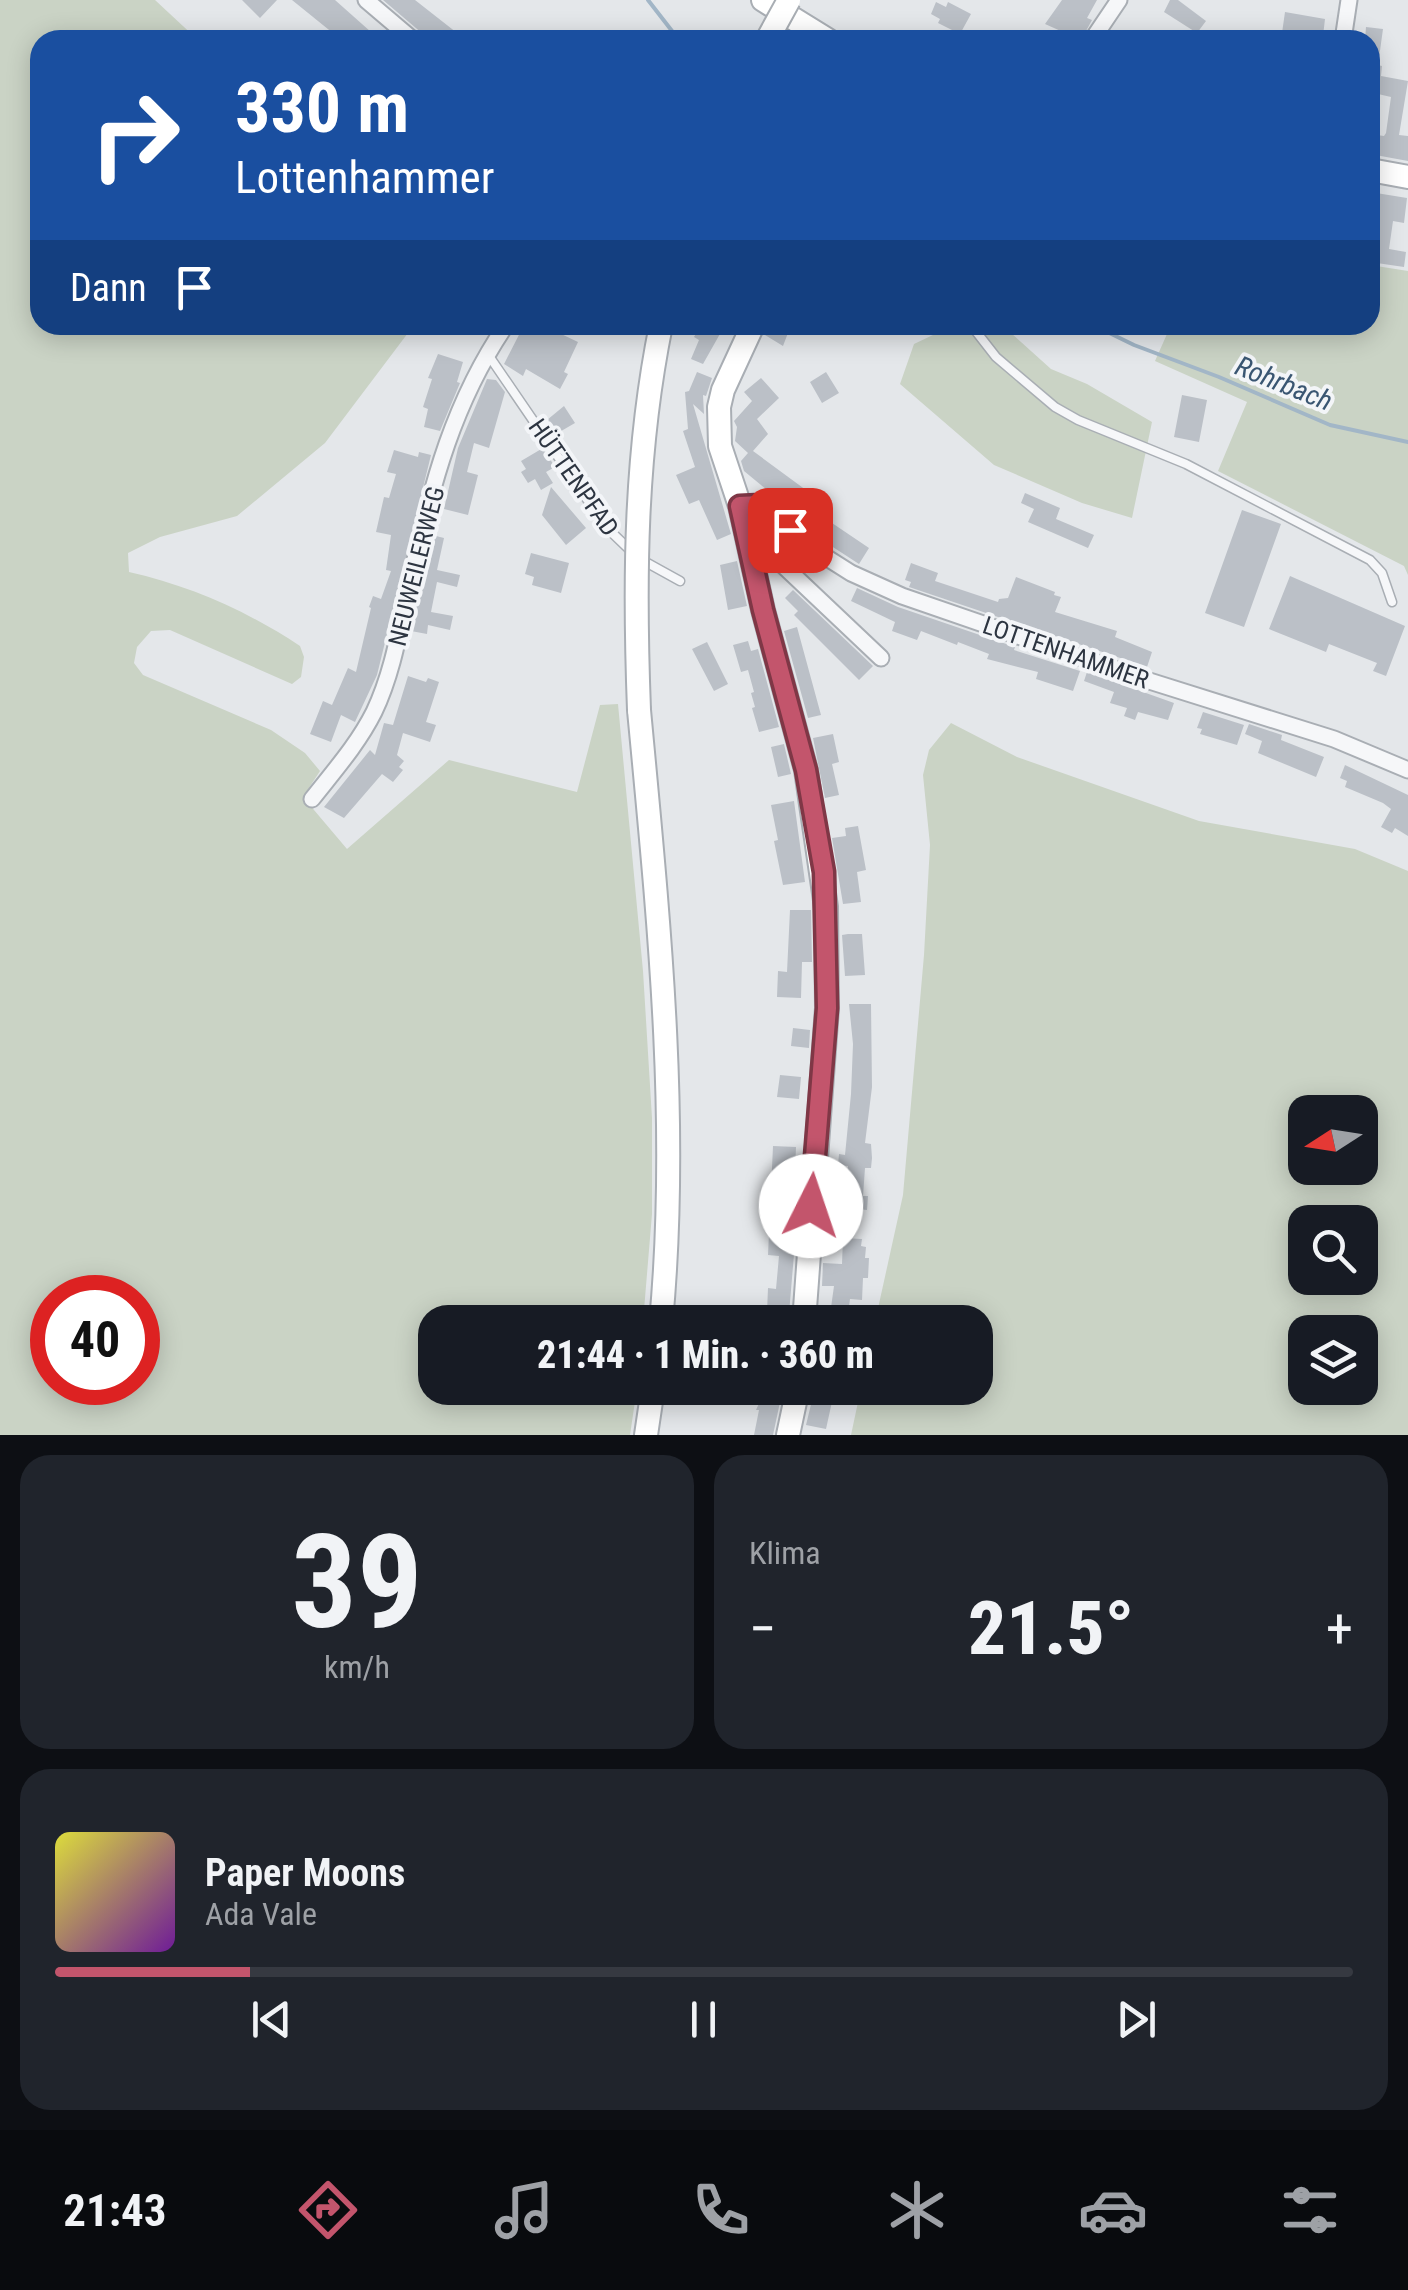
<!DOCTYPE html>
<html lang="de">
<head>
<meta charset="utf-8">
<style>
  :root { --surface:#171b24; --page:#20242c; --text:#f1f3f6; --muted:#9ea1a6; --line:#363941; --accent:#c3556c }
  body { margin:0; font-family:"Roboto Condensed",sans-serif; background:var(--page); color:var(--text); height:100vh; display:flex; flex-direction:column; font-size:38px; white-space:nowrap }
  * { box-sizing:border-box; margin:0 }
  p { font-size:32px; color:var(--muted) }
  .icon { flex:none; width:55px; height:55px; fill:none; stroke:currentColor; stroke-width:2; stroke-linecap:round; stroke-linejoin:round }
  .map { position:relative; height:1435px; overflow:hidden }
  .drawer { display:flex; flex-direction:column; gap:20px; padding:20px; background:#0d0f14; flex:1 }
  .drawer>* { flex:none }
  .top-card { position:absolute; left:30px; top:30px; width:1350px; height:305px; border-radius:30px; box-shadow:0 5px 25px #0003; background:#1a4fa0; color:#fff; overflow:hidden }
  .needle { width:65px; rotate:258deg }
  .fabs { position:absolute; left:1288px; top:1095px; display:grid; gap:20px }
  .fabs a { display:grid; place-items:center; width:90px; height:90px; border-radius:20px; background:var(--surface); box-shadow:0 5px 25px #0003; font-size:50px }
  .speed { position:absolute; left:30px; top:1275px; display:flex; gap:20px; font-size:50px; font-weight:700; text-align:center }
  .speed>* { display:grid; place-content:center; width:130px; height:130px; border-radius:50%; background:var(--surface); box-shadow:0 5px 25px #0003; line-height:1 }
  .speed .limit { border:15px solid #d22; background:#fff; color:#111 }
  .pin { position:absolute; display:grid; place-items:center; width:85px; height:85px; color:#fff; margin:-42px; border-radius:20px; box-shadow:0 5px 15px #0006 }
  .me { position:absolute; width:110px; margin:-55px; rotate:4deg; stroke-linejoin:round; filter:drop-shadow(0 0 8px #0008) }
  .turn { display:flex; align-items:center; gap:35px; height:210px; padding:0 40px; font-size:45px }
  .turn .icon { width:130px; height:130px; stroke-width:2.5 }
  .turn b { display:block; font-size:70px; line-height:85px }
  .then { display:flex; align-items:center; height:95px; padding:0 40px; background:#0003; gap:20px; font-size:38px }
  .big { font-size:75px; font-weight:800; line-height:1.1 }
  .drawer .tile { flex:1; display:flex; flex-direction:column; justify-content:center; gap:15px; min-width:0; padding:0 35px; border-radius:30px; background:var(--page) }
  .drawer .dial { align-items:center; gap:0 }
  .dial b { font-size:130px; line-height:1 }
  .song { display:flex; align-items:center; gap:30px }
  .cover { width:120px; height:120px; border-radius:15px; background:linear-gradient(135deg,hsl(60 70% 55%),hsl(280 70% 35%)) }
  .played { height:10px; border-radius:5px; background:linear-gradient(90deg,var(--accent) 15%,var(--line) 15%) }
  .keys { display:flex; justify-content:space-around; direction:ltr }
  .heat { display:flex; justify-content:space-between; align-items:center; font-size:55px; direction:ltr }
  .drawer .tiles { flex:1; display:grid; gap:20px; grid-template-columns:1fr 1fr }
  .tile:last-child { grid-column:span 2 }
  .trip { position:absolute; left:418px; top:1305px; width:575px; height:100px; border-radius:30px; background:var(--surface); box-shadow:0 5px 25px #0003; font-weight:800; line-height:100px; text-align:center }
  .dock { display:flex; height:160px; justify-content:space-around; align-items:center; background:#090b0e; color:var(--muted) }
  .dock .icon { width:70px; height:70px }
  .dock .selected { color:var(--accent) }
  .dock b { font-size:45px; color:var(--text) }
  .map>svg:first-child { display:block }
</style>
</head>
<body>
<div class="map">
<svg width="1408" height="1435" viewBox="0 0 1408 1435">
  <rect width="100%" height="100%" fill="#e4e7ea"/>
  <path fill="#cad3c5" fill-rule="evenodd" d="M0,0H155L198,40H40V325H414L325,443L237,516L160,537L128,553L129,572C191,586 247,611 300,646L304,657L301,677L292,684L170,630L151,631L137,647L134,663L143,675L271,730L305,753L320,771L303,797L347,849L449,760L577,792L600,705L618,704L643,971L652,1118V1214L643,1322H435V1388H637L630,1435H0ZM52,1298H138V1382H52Z
    M1370,265L1408,271V575L1404,566L1218,471L1247,402L1155,361L1171,325H1370Z
    M954,325H1002L1051,369L1087,384L1152,422L1132,518L1082,503L994,465L900,384L914,344Z
    M951,723L1017,757L1199,821L1355,849L1408,871V1435H851L861,1388H975V1322H875L903,1195L924,955L930,845L923,775L929,750ZM1360,1112V1168H1305V1112ZM1360,1222V1278H1305V1222ZM1360,1332V1388H1305V1332Z"/>
  <g fill="none" stroke-linecap="round" stroke-linejoin="round">
    <path stroke="#a2b6c7" stroke-width="4" d="M648,0L679,40
      M1093,325L1134,345L1219,377L1330,425L1408,442"/>
  </g>
  <path fill="#bbc0c7" d="M242,0H277L260,18Z
    M292,0H335L380,40H348L342,34L339,38Z
    M383,0H415L466,40H430Z
    M1062,0H1097L1087,18L1092,20L1081,40L1045,24Z
    M1170,0H1178L1206,21L1197,33L1164,12Z
    M936,2L946,7L948,2L971,14L960,34L938,23L940,19L931,14Z
    M1285,12L1325,19L1323,36L1303,32L1302,40H1281Z
    M1366,27L1383,29L1378,65L1382,66L1381,76L1408,81L1399,135L1408,136V161L1370,154V134L1384,136L1386,133L1391,97L1378,94L1377,102H1370V40H1365Z
    M1370,192L1407,198L1404,223L1393,221L1389,249L1406,252L1404,267L1370,262V251L1375,252L1380,219L1370,217Z
    M524,325H562L557,332L578,342L564,372L568,374L560,389L526,369L523,376L504,364Z
    M701,325H725L703,364L691,359L699,340L694,337Z
    M769,325H791L783,346L765,335Z
    M438,354L463,362L457,382L460,383L440,431L424,427L428,409L423,407L432,379L428,378Z
    M697,372L712,378L706,396L703,395L704,414L693,404L731,534L717,540L699,500L689,504L676,475L695,467L683,431L688,429L685,392L689,391Z
    M826,372L839,393L822,403L810,382Z
    M761,378L779,398L757,419L768,434L753,451L810,493L794,512L744,471L741,461L748,453L735,441L737,427L734,421L752,401L744,392Z
    M487,379L496,380L505,392L489,448L474,443L467,472L478,475L468,515L444,509L458,448Z
    M1182,395L1207,400L1199,442L1174,437Z
    M564,406L575,423L556,434L547,420Z
    M543,448L555,467L546,472L553,483L541,490L535,479L528,483L521,472L526,469L521,461Z
    M394,450L418,457L419,452L431,455L377,675L355,722L341,715L331,742L310,734L323,701L332,705L348,668L356,672L371,608L369,607L373,596L381,599L391,571L386,570L391,535L376,532L384,497L389,498L396,474L387,472Z
    M551,487L586,528L566,545L542,515Z
    M1025,493L1060,508L1056,519L1094,535L1088,548L1028,522L1034,509L1021,503Z
    M1242,510L1281,524L1244,627L1205,613Z
    M832,523L869,548L859,564L819,538Z
    M432,535L444,538L437,570L460,575L457,587L437,582L431,612L453,616L450,630L428,625L427,634L411,631Z
    M531,553L569,563L561,593L532,585L534,577L525,574Z
    M737,561L747,606L728,610L720,565Z
    M911,563L938,573L935,581L998,602L999,599L1008,598L1016,577L1055,592L1054,595L1061,597L1055,612L1117,631L1115,637L1152,652L1147,667L909,587L911,582L905,580Z
    M1290,576L1405,626L1386,676L1373,671L1377,663L1329,644L1326,652L1269,629Z
    M857,588L898,607L1015,647L1014,650L1080,671L1073,691L1036,679L1038,672L987,659L989,654L958,642L957,645L921,631L917,640L892,631L895,622L851,601Z
    M793,590L873,666L859,680L794,615L798,611L785,598Z
    M797,627L821,715L808,718L784,631Z
    M748,641L751,651L758,649L779,727L759,732L752,708L755,707L751,693L754,692L748,670L741,672L733,645Z
    M707,642L728,684L714,691L692,649Z
    M1087,672L1174,703L1168,720L1138,712L1135,720L1124,716L1127,708L1110,703L1114,692L1084,681Z
    M408,676L426,682L428,678L439,682L426,722L436,725L430,742L403,733L397,755L404,761L399,767L403,770L393,782L382,774L344,818L324,807L370,750L375,755L384,723L393,725Z
    M1203,712L1244,725L1237,745L1200,734L1202,729L1197,728Z
    M1249,724L1282,735L1281,740L1324,757L1316,777L1258,753L1262,741L1245,734Z
    M833,734L839,762L832,764L839,795L825,798L813,738Z
    M784,744L791,774L778,777L771,747Z
    M1345,765L1408,795V836L1395,828L1392,833L1381,827L1391,809L1383,803L1345,787L1347,781L1340,778Z
    M794,801L805,882L783,885L774,841L778,840L771,805Z
    M858,826L866,870L857,872L861,902L843,904L832,838L846,836L845,828Z
    M790,910H811L812,962H802L801,998L777,997L778,971L787,972Z
    M848,934H862L865,975L845,976L842,935Z
    M849,1004H871L872,1087L865,1143L871,1144L872,1158L871,1168H865L863,1196H868L867,1210L844,1208L848,1166L838,1165L839,1154L845,1155L851,1094L853,1044Z
    M793,1028L810,1030L809,1048L791,1046Z
    M780,1075L801,1077L799,1099L777,1097Z
    M773,1146L796,1147L795,1172H791L787,1241L795,1242L789,1314L767,1312L768,1288L776,1289L779,1256L768,1255Z
    M843,1238L862,1239L861,1246L866,1247L865,1258H869L868,1278H863L862,1300L850,1299L847,1322H829L834,1286H822L823,1263L842,1264Z
    M766,1388H783L773,1435H754L759,1410H756Z
    M815,1388H835L826,1429L806,1425Z"/>
  <g fill="none" stroke-linecap="round" stroke-linejoin="round">
    <g stroke="#a9aeb4" stroke-width="11">
      <path id="lane" d="M971,325L996,357L1055,407L1078,420L1186,464L1370,560L1382,573L1392,602
        M487,353L606,527L631,551
        M642,560L680,581"/>
    </g>
    <g stroke="#a9aeb4" stroke-width="19">
      <path id="street" d="M366,0L413,40
        M1092,40L1119,0
        M1343,40L1349,0
        M740,506L760,505L821,554L851,573L902,596L1143,679L1334,739L1408,770
        M750,547L770,553L881,658
        M312,799C334,771 358,744 374,712C395,668 401,619 412,573C432,483 454,401 506,325"/>
    </g>
    <g stroke="#a9aeb4" stroke-width="26">
      <path id="secondary" d="M763,0L828,40
        M1370,170L1408,177
        M753,325L723,390L719,407L720,446L740,506L763,610L806,770L826,907L827,1008L804,1322
        M639,710C658,913 680,1119 661,1322
        M646,1435L653,1388
        M788,1435L798,1388"/>
    </g>
    <use href="#lane" stroke="#f6f7f9" stroke-width="8"/>
    <use href="#street" stroke="#f6f7f9" stroke-width="15"/>
    <use href="#secondary" stroke="#fff" stroke-width="22"/>
    <g stroke="#a9aeb4" stroke-width="26" stroke-linecap="butt">
      <path id="secondary-bridge" d="M767,40L789,0
        M639,710C634,579 635,453 661,325"/>
    </g>
    <use href="#secondary-bridge" stroke="#fff" stroke-width="22"/>
  </g>
  <g fill="none" stroke-linecap="round" stroke-linejoin="round">
    <g stroke="#7f3746" stroke-width="25">
      <path id="route" d="M790,530L760,505L740,506L763,610L806,770L824,872L827,1008L811,1206"/>
    </g>
    <use href="#route" stroke="#c3556c" stroke-width="18"/>
  </g>
  <g text-anchor="middle" stroke-width="8" stroke-linejoin="round" paint-order="stroke">
    <g font-size="25" fill="#2d3541" stroke="#f3f5f8">
      <text transform="translate(574 477) rotate(55)" y="9">HÜTTENPFAD</text>
      <text transform="translate(416 566) rotate(-76)" y="9">NEUWEILERWEG</text>
      <text transform="translate(1066 652) rotate(19)" y="9">LOTTENHAMMER</text>
    </g>
    <g font-size="28" font-style="italic" fill="#3a5672" stroke="#f3f5f8">
      <text transform="translate(1284 383) rotate(22)" y="10">Rohrbach</text>
    </g>
  </g>
</svg>
<div class="fabs">
<a><svg class="needle" viewBox="-14 -14 28 28"><path d="M0-13l5 13h-10z" fill="#e53935"/><path d="M0 13l5-13h-10z" fill="#9ea1a6"/></svg></a>
<a><svg class="icon" aria-label="search" viewBox="0 0 24 24"><circle cx="10" cy="10" r="6"/><path d="M15 15l6 6"/></svg></a>
<a><svg class="icon" aria-label="layers" viewBox="0 0 24 24"><path d="M12 4l9 5-9 5-9-5zM3 14l9 5 9-5"/></svg></a>
</div>
<div class="speed"><div class="limit">40</div></div>
<div class="pin" style="left:790px;top:530px;background:#d93025"><svg class="icon" aria-label="arrive" viewBox="0 0 24 24"><path d="M6 21V4h12l-3 4 3 4H6"/></svg></div>
<svg class="me" style="left:811px;top:1206px" viewBox="-20 -20 40 40"><circle r="19" fill="#fff"/><path d="M0-13L10 11 0 6-10 11z" fill="#c3556c"/></svg>
<div class="trip">21:44 · 1 Min. · 360 m</div>
<div class="top-card">
<div class="turn"><svg class="icon" aria-label="right" viewBox="0 0 24 24"><path d="M7 20v-9h11M14 6l5 5-5 5"/></svg><div><b>330 m</b>Lottenhammer</div></div>
<div class="then">Dann<svg class="icon" aria-label="arrive" viewBox="0 0 24 24"><path d="M6 21V4h12l-3 4 3 4H6"/></svg></div>
</div>
</div>
<section class="drawer">
<div class="tiles">
<div class="tile dial"><b>39</b><p>km/h</p></div>
<div class="tile"><p>Klima</p>
<div class="heat"><a>−</a><b class="big">21.5°</b><a>+</a></div>
</div>
<div class="tile">
<div class="song"><i class="cover"></i><div><b>Paper Moons</b><p>Ada Vale</p></div></div>
<div class="played"></div>
<div class="keys"><svg class="icon" aria-label="previous" viewBox="0 0 24 24"><path d="M18 5L8 12l10 7zM5 5v14"/></svg><svg class="icon" aria-label="pause" viewBox="0 0 24 24"><path d="M8 5v14M16 5v14"/></svg><svg class="icon" aria-label="next" viewBox="0 0 24 24"><path d="M6 5l10 7-10 7zM19 5v14"/></svg></div>
</div>
</div>
</section>
<nav class="dock">
<b>21:43</b>
<svg class="icon selected" aria-label="directions" viewBox="0 0 24 24"><path d="M12 3l9 9-9 9-9-9zM9 14v-3h6M13 9l2 2-2 2"/></svg>
<svg class="icon" aria-label="music" viewBox="0 0 24 24"><path d="M9 18V5l10-2v13"/><circle cx="6" cy="18" r="3"/><circle cx="16" cy="16" r="3"/></svg>
<svg class="icon" aria-label="phone" viewBox="0 0 24 24"><path d="M5 4h4l2 5-3 2q2 4 5 5l2-3 5 2v4C11 20 4 13 5 4z"/></svg>
<svg class="icon" aria-label="climate" viewBox="0 0 24 24"><path d="M12 3v18M4 7l16 10M4 17L20 7"/></svg>
<svg class="icon" aria-label="car" viewBox="0 0 24 24"><path d="M5 17H2v-5l4-1 3-4h7l3 4 3 1v5h-3M9 17h6M6 11h13"/><circle cx="7" cy="17" r="2"/><circle cx="17" cy="17" r="2"/></svg>
<svg class="icon" aria-label="filters" viewBox="0 0 24 24"><path d="M4 7h16M4 17h16"/><circle cx="9" cy="7" r="2"/><circle cx="15" cy="17" r="2"/></svg>
</nav>
</body>
</html>
